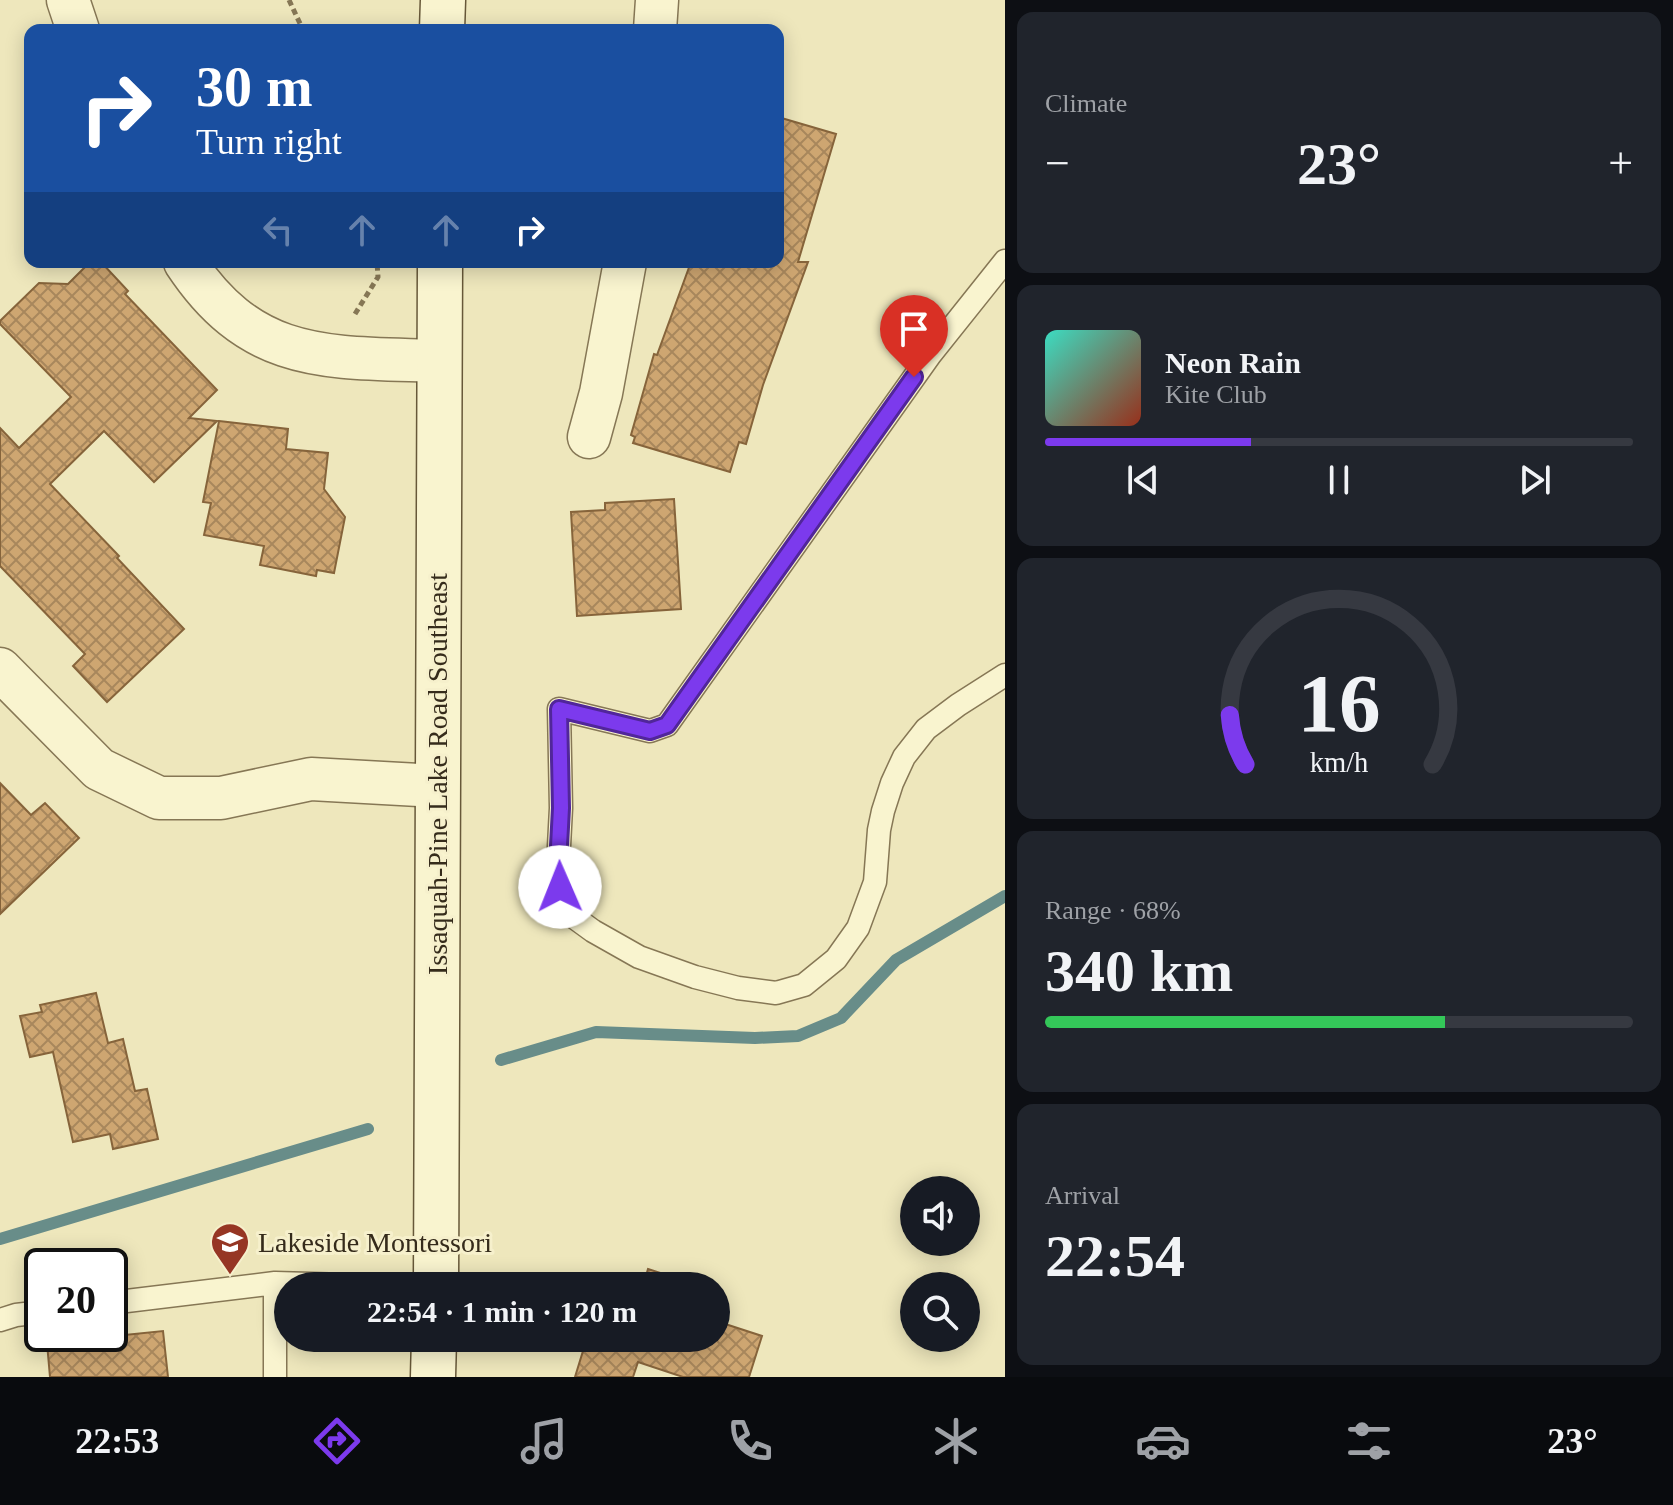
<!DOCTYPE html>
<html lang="en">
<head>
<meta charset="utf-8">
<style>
  :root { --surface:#171b24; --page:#20242c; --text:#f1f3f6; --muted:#9ea1a6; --line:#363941; --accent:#7c3aed }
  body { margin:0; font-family:Georgia,serif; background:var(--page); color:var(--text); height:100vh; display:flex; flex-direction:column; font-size:30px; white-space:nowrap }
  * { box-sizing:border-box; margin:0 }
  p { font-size:26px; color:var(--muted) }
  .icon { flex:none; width:44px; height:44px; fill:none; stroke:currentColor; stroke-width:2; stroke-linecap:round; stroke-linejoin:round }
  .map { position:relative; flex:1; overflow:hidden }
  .sheet { display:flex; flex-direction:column; gap:12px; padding:12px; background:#0d0f14; width:668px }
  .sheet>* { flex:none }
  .top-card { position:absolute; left:24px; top:24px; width:760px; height:244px; border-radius:16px; box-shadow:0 4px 20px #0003; background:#1a4fa0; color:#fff; overflow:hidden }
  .controls { position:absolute; left:900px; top:1176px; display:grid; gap:16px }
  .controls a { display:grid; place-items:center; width:80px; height:80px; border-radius:50%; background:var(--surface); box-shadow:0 4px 20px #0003; font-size:40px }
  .speed { position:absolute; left:24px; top:1248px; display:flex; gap:16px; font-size:40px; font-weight:700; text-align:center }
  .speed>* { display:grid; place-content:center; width:104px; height:104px; border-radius:50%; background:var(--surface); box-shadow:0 4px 20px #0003; line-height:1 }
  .speed .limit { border:4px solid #111; border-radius:12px; background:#fff; color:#111 }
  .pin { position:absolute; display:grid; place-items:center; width:68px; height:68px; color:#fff; margin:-82px -34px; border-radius:50% 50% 50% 0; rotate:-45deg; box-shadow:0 0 8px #0007 }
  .pin .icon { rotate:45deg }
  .me { position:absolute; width:88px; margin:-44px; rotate:359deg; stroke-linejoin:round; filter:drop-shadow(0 0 6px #0008) }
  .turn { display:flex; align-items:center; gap:28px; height:168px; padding:0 40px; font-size:36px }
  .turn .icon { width:104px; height:104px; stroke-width:2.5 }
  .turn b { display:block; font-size:56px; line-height:68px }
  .lanes { display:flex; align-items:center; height:76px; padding:0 40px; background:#0003; justify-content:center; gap:40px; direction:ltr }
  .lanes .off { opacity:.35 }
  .big { font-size:60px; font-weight:800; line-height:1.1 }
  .sheet .widget { flex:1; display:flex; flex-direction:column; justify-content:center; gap:12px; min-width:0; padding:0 28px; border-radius:16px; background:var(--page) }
  .sheet .dial { align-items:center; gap:0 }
  .dial svg { height:208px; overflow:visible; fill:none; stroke:var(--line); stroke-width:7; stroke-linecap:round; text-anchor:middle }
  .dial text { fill:var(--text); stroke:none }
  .song { display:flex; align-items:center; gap:24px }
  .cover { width:96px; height:96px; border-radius:12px; background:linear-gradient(135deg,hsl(170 70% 55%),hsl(10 70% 35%)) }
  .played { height:8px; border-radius:4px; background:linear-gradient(90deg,var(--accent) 35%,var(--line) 35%) }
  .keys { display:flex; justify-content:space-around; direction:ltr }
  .heat { display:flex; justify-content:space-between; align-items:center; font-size:44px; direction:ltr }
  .charge { height:12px; border-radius:6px; background:linear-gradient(90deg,#34c759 68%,var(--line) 0) }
  .trip { position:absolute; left:274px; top:1272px; width:456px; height:80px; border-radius:40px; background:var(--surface); box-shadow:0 4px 20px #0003; font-weight:800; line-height:80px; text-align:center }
  .menu { display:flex; height:128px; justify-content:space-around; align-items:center; background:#090b0e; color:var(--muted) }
  .menu .icon { width:56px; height:56px }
  .menu .on { color:var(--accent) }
  .menu b { font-size:36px; color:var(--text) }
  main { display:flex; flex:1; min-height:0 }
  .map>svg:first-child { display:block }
</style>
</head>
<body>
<main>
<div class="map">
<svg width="1005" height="1377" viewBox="0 0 1005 1377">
  <defs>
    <pattern id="building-cross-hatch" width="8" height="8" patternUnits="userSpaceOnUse" patternTransform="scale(2)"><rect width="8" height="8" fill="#cea671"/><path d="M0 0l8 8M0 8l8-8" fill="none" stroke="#a8875c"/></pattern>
  </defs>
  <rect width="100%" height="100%" fill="#eee7bc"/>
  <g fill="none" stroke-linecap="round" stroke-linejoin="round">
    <path stroke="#688d89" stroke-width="12" d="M501,1060L596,1032L755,1038L798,1036L841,1018L896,960L1005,896
      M0,1239L368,1129"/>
  </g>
  <path fill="url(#building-cross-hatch)" stroke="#86643b" stroke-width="2" d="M778,117L836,134L798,262H808L763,385L746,444L739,442L730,472L633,443L635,437L631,435L654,354L657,355L691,262H778Z
    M90,262H101L128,291L125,294L217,390L189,418L217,421L154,482L104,431L50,484L119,556L117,558L184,629L107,702L73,666L85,654L0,566V428L19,448L71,397L0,324V321L39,283L68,284Z
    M219,421L288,429L286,449L328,453L324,489L345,517L334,573L317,570L316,576L260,565L264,546L204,535L211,503L203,502Z
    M674,499L681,609L577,616L571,512L605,510V503Z
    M0,783L31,815L45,803L79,838L0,914Z
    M96,993L108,1043L123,1039L135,1091L147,1089L158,1139L113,1149L110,1134L73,1142L53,1052L30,1057L20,1016L42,1012L40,1005Z
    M648,1269L682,1280L680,1286H643Z
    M716,1321L762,1336L749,1377H683L638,1362L633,1377H575L587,1338H716Z
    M163,1331L168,1377H50L47,1343Z"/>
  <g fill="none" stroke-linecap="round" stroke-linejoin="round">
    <g stroke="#867755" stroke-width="25">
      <path id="lane" d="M1005,261L930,355L667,725L650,731L559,709L561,808L558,865L560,887L571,915L593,931L639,957L695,977L738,988L776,993L804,985L836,959L858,928L875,882L879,830L883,811L892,783L904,757L926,729L958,705L1005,675
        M275,1283V1377
        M110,1303L275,1283L383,1286
        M0,1320L16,1315L42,1312"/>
    </g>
    <g stroke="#867755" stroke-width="45">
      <path id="street" d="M68,0L78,30
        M655,30L657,0
        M185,262C253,365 328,357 439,361
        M589,437L601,393L625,262
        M0,669L99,769L159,798H221L311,779L437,786"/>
    </g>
    <g stroke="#675839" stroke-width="47">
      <path id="secondary" d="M442,30L443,0
        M436,1286L440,262
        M433,1377L434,1338"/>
    </g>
    <path stroke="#867755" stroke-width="5" stroke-dasharray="6 4" stroke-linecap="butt" d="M289,0L303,30
      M355,314L378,277L377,262"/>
    <use href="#lane" stroke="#f9f4cf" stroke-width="22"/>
    <use href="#street" stroke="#f9f4cf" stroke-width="42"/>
    <use href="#secondary" stroke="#f9f4cf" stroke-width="44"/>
  </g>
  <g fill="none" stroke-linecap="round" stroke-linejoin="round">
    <g stroke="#51269a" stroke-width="20">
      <path id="route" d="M560,887L558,865L561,808L559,709L650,731L667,725L914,377"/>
    </g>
    <use href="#route" stroke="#7c3aed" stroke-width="14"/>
  </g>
  <defs>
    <g id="school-pin" transform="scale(2)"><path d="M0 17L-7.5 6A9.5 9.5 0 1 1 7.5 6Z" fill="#963624" stroke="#f6f0cc"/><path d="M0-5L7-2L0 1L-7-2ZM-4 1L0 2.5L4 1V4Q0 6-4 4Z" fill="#fff"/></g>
  </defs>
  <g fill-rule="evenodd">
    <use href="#school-pin" x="230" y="1242"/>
  </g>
  <g text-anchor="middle" stroke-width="6" stroke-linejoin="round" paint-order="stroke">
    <g font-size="28" fill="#352b1b" stroke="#f6f0cc">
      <text transform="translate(437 774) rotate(-90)" y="10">Issaquah-Pine Lake Road Southeast</text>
    </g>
    <g font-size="28" fill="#352b1b" stroke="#f6f0cc" text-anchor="start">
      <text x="258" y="1252">Lakeside Montessori</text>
    </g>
  </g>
</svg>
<div class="controls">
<a><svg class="icon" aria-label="sound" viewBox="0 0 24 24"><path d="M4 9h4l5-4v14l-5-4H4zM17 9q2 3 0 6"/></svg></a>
<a><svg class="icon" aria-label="search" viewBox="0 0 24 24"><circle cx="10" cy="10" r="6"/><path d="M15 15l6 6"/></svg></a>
</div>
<div class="speed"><div class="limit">20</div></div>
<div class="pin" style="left:914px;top:377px;background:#d93025"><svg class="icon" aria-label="arrive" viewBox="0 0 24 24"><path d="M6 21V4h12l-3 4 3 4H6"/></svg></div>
<svg class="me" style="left:560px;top:887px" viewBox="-20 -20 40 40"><circle r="19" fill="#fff"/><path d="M0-13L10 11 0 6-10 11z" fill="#7c3aed"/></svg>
<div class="trip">22:54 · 1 min · 120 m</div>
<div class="top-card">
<div class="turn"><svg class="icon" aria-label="right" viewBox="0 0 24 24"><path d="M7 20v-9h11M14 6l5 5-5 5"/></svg><div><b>30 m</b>Turn right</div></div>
<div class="lanes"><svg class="icon off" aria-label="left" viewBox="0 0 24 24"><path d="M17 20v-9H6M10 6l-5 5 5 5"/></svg><svg class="icon off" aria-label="ahead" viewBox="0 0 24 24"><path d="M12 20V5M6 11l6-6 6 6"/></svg><svg class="icon off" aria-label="ahead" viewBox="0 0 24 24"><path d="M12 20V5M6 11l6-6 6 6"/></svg><svg class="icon" aria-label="right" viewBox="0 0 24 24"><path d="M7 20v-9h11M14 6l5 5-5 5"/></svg></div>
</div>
</div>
<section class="sheet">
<div class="widget"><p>Climate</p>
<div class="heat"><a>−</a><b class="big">23°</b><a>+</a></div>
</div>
<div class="widget">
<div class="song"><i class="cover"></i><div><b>Neon Rain</b><p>Kite Club</p></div></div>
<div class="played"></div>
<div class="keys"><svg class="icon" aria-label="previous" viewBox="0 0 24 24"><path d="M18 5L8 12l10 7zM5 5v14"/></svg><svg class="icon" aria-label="pause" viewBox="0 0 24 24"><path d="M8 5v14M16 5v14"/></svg><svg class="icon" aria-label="next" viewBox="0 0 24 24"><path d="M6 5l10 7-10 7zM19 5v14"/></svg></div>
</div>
<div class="widget dial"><svg viewBox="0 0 100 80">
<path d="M14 69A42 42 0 1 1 86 69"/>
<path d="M14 69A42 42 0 0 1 8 50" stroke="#7c3aed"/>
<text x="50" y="56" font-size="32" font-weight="700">16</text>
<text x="50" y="72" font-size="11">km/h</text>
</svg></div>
<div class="widget"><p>Range · 68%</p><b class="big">340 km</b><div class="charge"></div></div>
<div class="widget"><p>Arrival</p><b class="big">22:54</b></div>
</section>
</main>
<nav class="menu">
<b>22:53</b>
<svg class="icon on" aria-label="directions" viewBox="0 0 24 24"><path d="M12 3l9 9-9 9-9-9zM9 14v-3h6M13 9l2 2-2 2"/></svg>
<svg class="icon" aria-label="music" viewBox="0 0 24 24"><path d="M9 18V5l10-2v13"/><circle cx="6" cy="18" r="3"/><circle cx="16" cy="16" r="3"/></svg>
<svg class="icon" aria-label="phone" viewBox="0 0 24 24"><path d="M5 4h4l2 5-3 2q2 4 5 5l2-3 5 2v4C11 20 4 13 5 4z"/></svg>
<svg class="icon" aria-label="climate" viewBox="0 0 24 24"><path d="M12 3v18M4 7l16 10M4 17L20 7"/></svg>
<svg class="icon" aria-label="car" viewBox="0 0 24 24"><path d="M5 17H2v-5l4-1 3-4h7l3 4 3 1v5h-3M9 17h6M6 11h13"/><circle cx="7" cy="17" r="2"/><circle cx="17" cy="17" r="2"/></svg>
<svg class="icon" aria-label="filters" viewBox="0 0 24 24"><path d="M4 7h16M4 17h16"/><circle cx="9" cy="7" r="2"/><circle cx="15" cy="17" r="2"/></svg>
<b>23°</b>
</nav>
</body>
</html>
